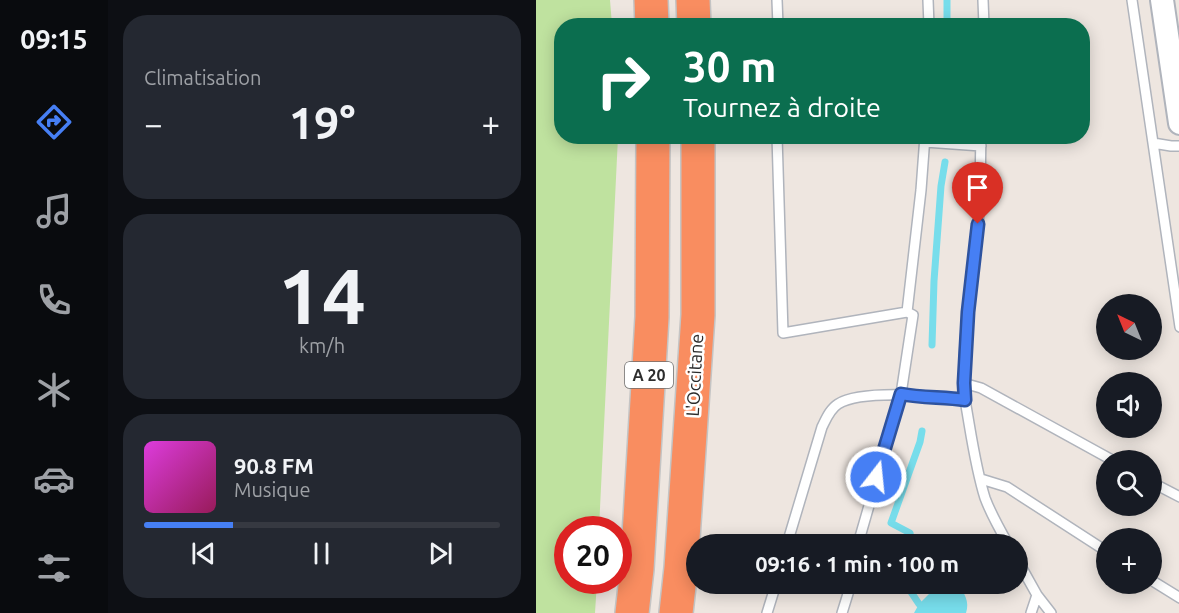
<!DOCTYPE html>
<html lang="fr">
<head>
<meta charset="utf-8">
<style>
  :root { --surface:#171b24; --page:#242831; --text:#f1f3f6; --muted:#9ea1a6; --line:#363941; --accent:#467ff4 }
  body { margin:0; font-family:Ubuntu,sans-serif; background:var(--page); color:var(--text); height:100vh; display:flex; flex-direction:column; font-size:22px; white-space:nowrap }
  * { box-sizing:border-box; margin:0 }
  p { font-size:20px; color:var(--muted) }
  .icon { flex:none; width:33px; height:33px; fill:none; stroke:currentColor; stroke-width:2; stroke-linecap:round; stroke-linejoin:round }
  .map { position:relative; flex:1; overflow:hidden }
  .sheet { display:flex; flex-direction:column; gap:15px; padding:15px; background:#0d0f14; width:428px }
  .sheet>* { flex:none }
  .top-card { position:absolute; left:18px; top:18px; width:536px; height:126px; border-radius:24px; box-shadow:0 3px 15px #0003; background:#0b6e4f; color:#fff; overflow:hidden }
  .needle { width:39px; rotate:317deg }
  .fabs { position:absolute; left:560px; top:294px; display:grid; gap:12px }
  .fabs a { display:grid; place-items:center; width:66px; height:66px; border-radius:50%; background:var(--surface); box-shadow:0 3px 15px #0003; font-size:30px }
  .speed { position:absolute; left:18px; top:516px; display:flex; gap:12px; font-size:30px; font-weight:700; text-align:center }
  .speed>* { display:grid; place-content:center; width:78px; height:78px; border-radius:50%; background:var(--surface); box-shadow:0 3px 15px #0003; line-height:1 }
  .speed .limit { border:9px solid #d22; background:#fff; color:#111 }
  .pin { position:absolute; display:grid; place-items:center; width:51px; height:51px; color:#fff; margin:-62px -26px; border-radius:50% 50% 50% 0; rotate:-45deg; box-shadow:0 0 6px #0007 }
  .pin .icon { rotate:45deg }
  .me { position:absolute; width:66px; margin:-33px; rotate:16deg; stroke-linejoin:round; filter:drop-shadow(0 0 4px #0008) }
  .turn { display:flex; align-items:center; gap:21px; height:126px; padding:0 30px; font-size:27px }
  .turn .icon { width:78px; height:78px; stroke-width:2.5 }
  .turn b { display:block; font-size:42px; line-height:51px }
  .big { font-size:45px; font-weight:600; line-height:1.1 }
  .sheet .card { flex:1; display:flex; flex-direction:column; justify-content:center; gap:9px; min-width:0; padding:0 21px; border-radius:24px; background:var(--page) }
  .sheet .dial { align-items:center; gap:0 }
  .dial b { font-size:78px; line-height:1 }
  .song { display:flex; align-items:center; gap:18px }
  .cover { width:72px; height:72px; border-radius:9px; background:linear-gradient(135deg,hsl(300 70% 55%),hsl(330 70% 35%)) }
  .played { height:6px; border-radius:3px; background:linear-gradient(90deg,var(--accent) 25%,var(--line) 25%) }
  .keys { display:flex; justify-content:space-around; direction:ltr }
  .heat { display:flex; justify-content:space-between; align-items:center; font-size:33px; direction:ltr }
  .trip { position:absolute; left:150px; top:534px; width:342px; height:60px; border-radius:30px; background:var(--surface); box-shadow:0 3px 15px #0003; font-weight:600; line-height:60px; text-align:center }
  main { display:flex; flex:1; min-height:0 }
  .tabs { display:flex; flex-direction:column; width:108px; justify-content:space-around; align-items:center; background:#090b0e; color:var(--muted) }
  .tabs .icon { width:42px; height:42px }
  .tabs .current { color:var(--accent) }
  .tabs b { font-size:27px; color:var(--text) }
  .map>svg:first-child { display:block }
</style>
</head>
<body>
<main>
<nav class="tabs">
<b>09:15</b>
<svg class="icon current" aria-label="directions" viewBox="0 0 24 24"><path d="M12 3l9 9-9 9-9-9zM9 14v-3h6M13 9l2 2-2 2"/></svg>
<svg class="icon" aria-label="music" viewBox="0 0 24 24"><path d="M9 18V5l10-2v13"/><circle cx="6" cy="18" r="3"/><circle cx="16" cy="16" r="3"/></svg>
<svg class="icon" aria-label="phone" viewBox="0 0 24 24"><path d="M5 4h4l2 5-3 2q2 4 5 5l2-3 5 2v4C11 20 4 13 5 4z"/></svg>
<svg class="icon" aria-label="climate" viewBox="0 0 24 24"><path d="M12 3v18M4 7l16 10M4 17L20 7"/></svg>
<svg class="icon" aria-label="car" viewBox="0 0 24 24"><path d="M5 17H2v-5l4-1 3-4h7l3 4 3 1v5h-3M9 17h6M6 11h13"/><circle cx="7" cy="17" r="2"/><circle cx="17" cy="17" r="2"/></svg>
<svg class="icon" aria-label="filters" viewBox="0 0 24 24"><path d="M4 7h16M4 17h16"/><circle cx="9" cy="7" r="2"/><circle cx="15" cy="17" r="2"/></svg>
</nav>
<section class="sheet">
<div class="card"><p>Climatisation</p>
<div class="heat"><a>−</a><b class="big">19°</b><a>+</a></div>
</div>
<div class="card dial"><b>14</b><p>km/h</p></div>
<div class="card">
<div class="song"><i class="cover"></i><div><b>90.8 FM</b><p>Musique</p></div></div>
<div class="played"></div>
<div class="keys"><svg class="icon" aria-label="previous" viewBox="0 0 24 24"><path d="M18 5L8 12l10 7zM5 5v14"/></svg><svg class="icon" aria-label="pause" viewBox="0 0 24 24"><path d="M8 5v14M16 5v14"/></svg><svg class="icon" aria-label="next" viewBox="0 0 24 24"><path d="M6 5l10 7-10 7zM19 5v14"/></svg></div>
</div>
</section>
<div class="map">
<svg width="644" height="613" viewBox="0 0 644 613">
  <rect width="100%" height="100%" fill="#eee6e0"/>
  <path fill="#bfe29f" d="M0,0H74L76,25L26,26V136L82,137L63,529L32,530V580L61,581L59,613H0Z"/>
  <path fill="#77ddeb" d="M403,584H422C428,593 434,601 430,613H378L383,604Z"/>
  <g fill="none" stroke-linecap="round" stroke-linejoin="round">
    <path stroke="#77ddeb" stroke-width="7" d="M411,0V26
      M396,345L398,281L405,186L409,162
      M376,544L374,533L355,523L384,442L386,431
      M374,584L373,589L383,604"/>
    <g stroke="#b0b4bc" stroke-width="12">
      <path id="service" d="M241,0L242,26
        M392,0L393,26
        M447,0L448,26
        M596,0L644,327
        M241,136L247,333L371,312
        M389,142L445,146
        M617,143L635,146H644
        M427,383L445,388L576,460
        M429,400C424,342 438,283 442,225C445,195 444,166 445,136
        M445,479L471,487L570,551
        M615,482L644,497
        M251,544L286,427C290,419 294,409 302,404C326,389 401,396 429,400C435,433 439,466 449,498C455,514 464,530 472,544
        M322,544L365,394L377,315L371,312L385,190L389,136
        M482,561L501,595L515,613
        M615,580L644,598
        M231,613L240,584
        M306,613L315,584
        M495,613L501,595"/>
    </g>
    <g stroke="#b0b4bc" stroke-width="26">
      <path id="tertiary" d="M626,0L644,123"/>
    </g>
    <g stroke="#c4c4c4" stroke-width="36">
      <path id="motorway" d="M115,0L116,26
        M157,0L158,26
        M96,613L101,569L116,317L117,136
        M140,613L145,568L162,315V136"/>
    </g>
    <use href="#service" stroke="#fff" stroke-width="9"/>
    <use href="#tertiary" stroke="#fff" stroke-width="22"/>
    <use href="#motorway" stroke="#f98d60" stroke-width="33"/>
  </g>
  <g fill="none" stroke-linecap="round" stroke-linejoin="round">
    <g stroke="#2e539f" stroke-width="15">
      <path id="route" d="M340,477L365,394C386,398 407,397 429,400L428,383L432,312L442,224"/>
    </g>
    <use href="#route" stroke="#467ff4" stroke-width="10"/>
  </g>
  <g text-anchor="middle" stroke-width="5" stroke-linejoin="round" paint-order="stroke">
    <rect fill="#fff" stroke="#6c6c6c" stroke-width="1.5" x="89" y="362" width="48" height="26" rx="4.5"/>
    <g font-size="16" font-weight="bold" fill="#2d2d2d">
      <text x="113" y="381">A 20</text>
    </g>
    <g font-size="18" fill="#2d2d2d" stroke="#fff">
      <text transform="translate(159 375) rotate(-87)" y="6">L'Occitane</text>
    </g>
  </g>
</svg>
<div class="fabs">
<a><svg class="needle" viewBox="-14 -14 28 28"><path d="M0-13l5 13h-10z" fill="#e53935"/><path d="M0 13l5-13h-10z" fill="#9ea1a6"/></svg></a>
<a><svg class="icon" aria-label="sound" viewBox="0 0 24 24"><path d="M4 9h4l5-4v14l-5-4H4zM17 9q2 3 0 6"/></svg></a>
<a><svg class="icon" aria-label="search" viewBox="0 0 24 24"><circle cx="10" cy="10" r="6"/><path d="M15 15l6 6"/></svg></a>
<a>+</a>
</div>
<div class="speed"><div class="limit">20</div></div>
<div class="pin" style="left:442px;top:224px;background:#d93025"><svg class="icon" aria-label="arrive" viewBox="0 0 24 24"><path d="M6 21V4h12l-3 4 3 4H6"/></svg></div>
<svg class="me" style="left:340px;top:477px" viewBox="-20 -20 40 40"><circle r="17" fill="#467ff4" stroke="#fff" stroke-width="3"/><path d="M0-11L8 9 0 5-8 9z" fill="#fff"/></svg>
<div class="trip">09:16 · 1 min · 100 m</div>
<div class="top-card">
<div class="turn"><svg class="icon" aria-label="right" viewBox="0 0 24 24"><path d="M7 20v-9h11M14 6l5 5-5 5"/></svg><div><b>30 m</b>Tournez à droite</div></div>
</div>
</div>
</main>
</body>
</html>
